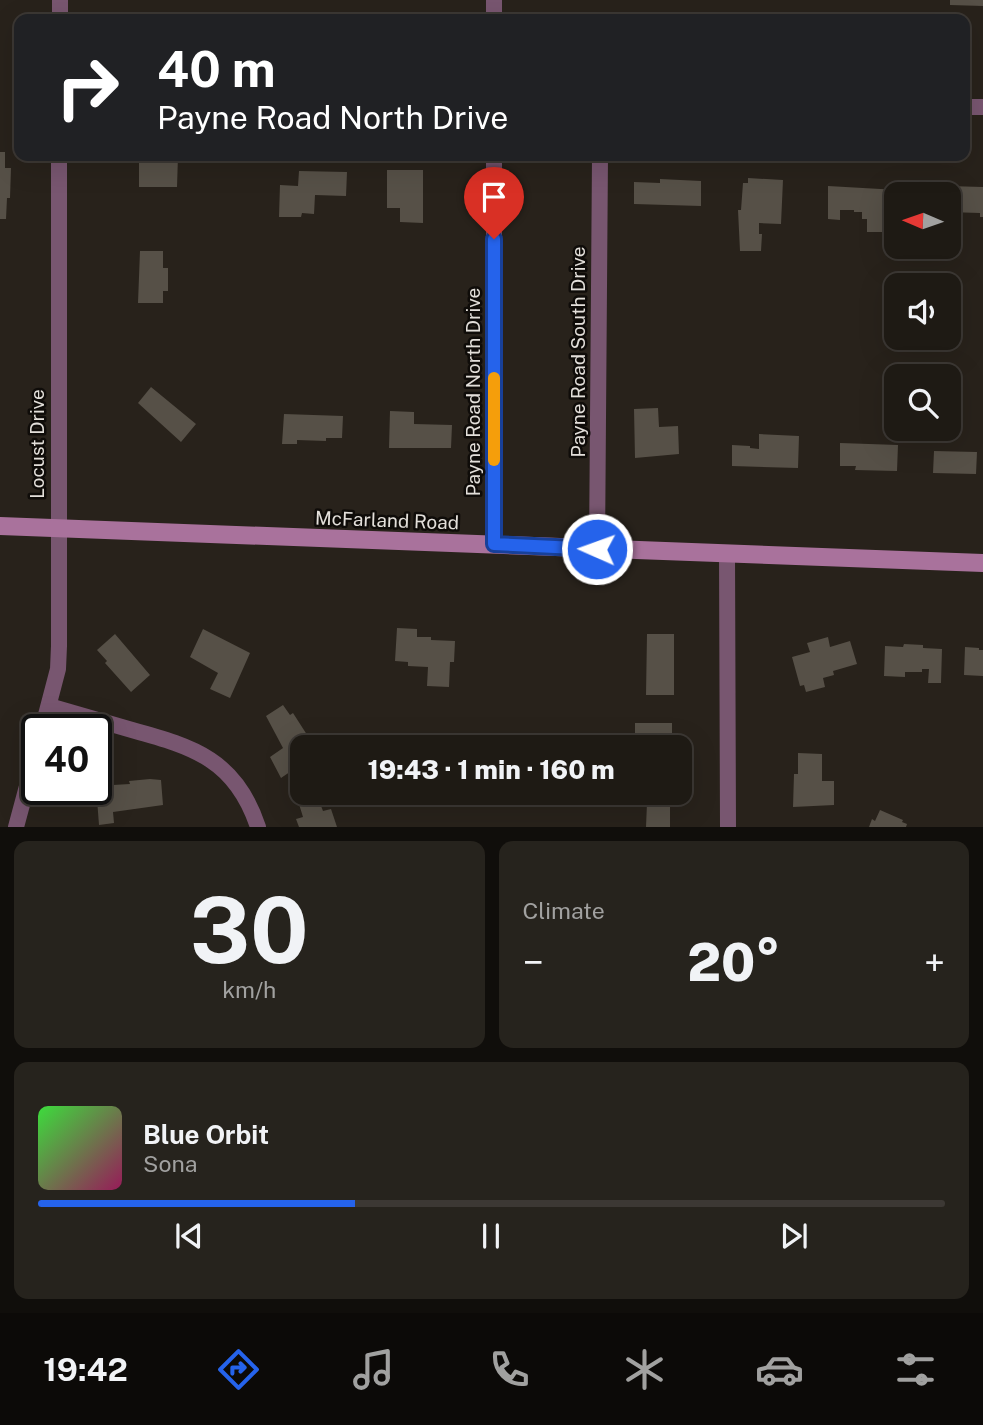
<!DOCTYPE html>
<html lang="en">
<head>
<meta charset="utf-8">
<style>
  :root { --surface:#1e1a14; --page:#26231d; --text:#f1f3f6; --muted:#a1a1a0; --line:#3c3834; --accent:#2563eb }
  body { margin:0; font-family:"Public Sans",sans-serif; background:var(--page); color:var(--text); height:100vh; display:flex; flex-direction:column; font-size:26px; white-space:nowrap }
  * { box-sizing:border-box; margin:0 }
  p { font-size:23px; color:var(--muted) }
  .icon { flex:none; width:38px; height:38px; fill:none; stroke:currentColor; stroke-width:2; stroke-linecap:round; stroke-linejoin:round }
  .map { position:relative; height:827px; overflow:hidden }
  .side { display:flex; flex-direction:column; gap:14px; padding:14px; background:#100e0b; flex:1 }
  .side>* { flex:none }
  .guide { position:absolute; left:14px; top:14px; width:956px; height:147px; border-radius:14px; box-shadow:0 7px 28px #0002,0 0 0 2px var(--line); background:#202124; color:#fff; overflow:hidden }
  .needle { width:46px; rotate:272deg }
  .tools { position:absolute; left:884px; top:182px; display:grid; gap:14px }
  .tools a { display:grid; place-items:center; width:77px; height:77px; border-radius:14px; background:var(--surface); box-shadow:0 7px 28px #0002,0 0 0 2px var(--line); font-size:35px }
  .speed { position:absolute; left:21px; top:714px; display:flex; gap:14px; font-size:35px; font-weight:700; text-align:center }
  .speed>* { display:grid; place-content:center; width:91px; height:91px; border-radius:50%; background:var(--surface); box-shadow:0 7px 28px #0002,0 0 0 2px var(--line); line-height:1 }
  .speed .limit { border:4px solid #111; border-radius:10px; background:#fff; color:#111 }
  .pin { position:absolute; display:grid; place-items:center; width:60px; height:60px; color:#fff; margin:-72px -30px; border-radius:50% 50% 50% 0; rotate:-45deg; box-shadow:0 0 7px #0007 }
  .pin .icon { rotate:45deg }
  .me { position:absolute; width:77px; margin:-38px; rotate:272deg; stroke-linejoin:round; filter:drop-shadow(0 0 5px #0008) }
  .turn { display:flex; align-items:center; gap:24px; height:147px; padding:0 28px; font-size:32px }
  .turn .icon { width:91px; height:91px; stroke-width:2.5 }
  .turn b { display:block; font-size:49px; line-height:60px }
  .big { font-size:52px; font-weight:800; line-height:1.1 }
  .side .widget { flex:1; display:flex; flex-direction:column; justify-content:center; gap:10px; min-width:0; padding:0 24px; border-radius:14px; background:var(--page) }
  .side .dial { align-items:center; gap:0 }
  .dial b { font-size:91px; line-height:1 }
  .song { display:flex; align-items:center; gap:21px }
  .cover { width:84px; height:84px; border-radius:10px; background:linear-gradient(135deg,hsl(120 70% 55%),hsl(330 70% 35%)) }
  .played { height:7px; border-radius:4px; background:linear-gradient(90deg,var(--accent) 35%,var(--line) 35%) }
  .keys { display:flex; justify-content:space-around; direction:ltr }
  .heat { display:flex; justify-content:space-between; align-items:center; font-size:38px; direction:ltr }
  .side .tiles { flex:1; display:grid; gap:14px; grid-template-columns:1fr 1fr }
  .widget:last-child { grid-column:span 2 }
  .trip { position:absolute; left:290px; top:735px; width:402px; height:70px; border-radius:14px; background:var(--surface); box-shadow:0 7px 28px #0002,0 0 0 2px var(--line); font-weight:800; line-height:70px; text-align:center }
  .menu { display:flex; height:112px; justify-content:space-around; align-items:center; background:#0c0a08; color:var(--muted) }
  .menu .icon { width:49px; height:49px }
  .menu .on { color:var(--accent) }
  .menu b { font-size:32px; color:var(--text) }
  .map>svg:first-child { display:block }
</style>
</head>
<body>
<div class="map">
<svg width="983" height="827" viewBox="0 0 983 827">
  <rect width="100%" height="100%" fill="#28221b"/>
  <path fill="#565047" d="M950,0H983V6L950,5Z
    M0,152H5V168H11L10,198H7L6,219H0Z
    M139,156H178L177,187H139Z
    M387,170H423V223L400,222V208H387Z
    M299,171L347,172L346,196L315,195L314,214L302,213L301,217H279L280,185L298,186Z
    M748,178L783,180L781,224L759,223V234H762L761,251H740L738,210H741L743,183H748Z
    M660,179L701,181V206L634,204V182L660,183Z
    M828,186L898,190L896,213H887L886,232H867V219H862V212H854V210H840V220L828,219Z
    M948,186L983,187V217H980V213L948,212Z
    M140,251H163V268H168V291H163V303H138Z
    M151,387L196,424L181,442L138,403Z
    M658,408L659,427L678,426L679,454L635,458L634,409Z
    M390,411L414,412V424L452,425L451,448H389Z
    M284,414L343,416L342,438H326V441L297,440V444H282Z
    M759,434L799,436L798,468L732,466V445L750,446V448L759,449Z
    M840,443L898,445L897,471L855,470L856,466H840Z
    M934,451L977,452L976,474L933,473Z
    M397,628L417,629V637H431V640L455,641L454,662H450L449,687L427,686L428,667L408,666V662L395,661Z
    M203,629L250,653L230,698L210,689L218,673L190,657Z
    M115,634L150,675L131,692L105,663L107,661L97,650Z
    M647,634H674V695H646Z
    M828,637L830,647L850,641L857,664L833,671L834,675L823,678L825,687L806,692L804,685L800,686L792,657L810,652L807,643Z
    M904,644L923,645V648L942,649L941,683H928L929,669H922V672H905V677L884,676L885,646L903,647Z
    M965,647L979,648V650H983V676L964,675Z
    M283,705L290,715L293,713L311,741L309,743L312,747H303V763L281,778L270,757L283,748L266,716Z
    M635,723H672V743H668V747H644V741H635Z
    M798,753L822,754V781H834V805L793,807L794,774H798Z
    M150,779L161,780L163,805L113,812L114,823L99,825L96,786L130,784L129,781Z
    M318,798L323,811L331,809L337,827H299L296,819L303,817L299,804Z
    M647,803H670V827H646Z
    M880,810L903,820L902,822L907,824L906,827H869L872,819L875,821Z"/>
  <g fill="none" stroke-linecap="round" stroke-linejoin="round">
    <path stroke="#785670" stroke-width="16" d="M60,19V0
      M494,19V0
      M964,107H983
      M494,156V544
      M597,549L600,156
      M727,553L728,827
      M49,706C76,714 104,722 132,730C194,747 236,760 258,827
      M42,730L58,669L59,646V156
      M16,827L37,749"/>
    <path stroke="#a9729c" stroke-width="18" d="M0,526L983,563"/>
  </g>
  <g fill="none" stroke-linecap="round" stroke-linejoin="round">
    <g stroke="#184099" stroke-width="18">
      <path id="route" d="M494,239V544L597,549"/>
    </g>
    <use href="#route" stroke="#2563eb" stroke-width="12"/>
    <path stroke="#f59e0b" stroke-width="12" d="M494,378V460"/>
  </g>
  <g text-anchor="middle" stroke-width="5" stroke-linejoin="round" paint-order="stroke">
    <g font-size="19" fill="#e3dfda" stroke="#0f0c09">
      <text transform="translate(578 352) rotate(-90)" y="7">Payne Road South Drive</text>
      <text transform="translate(473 392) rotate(-90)" y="7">Payne Road North Drive</text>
      <text transform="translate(37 444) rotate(-90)" y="7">Locust Drive</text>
      <text transform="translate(387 520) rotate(2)" y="7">McFarland Road</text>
    </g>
  </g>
</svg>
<div class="tools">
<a><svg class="needle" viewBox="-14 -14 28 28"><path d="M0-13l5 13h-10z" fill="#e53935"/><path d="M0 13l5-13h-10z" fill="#a1a1a0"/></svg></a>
<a><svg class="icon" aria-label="sound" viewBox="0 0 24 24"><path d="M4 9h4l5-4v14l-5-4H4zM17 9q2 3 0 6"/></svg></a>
<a><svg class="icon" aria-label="search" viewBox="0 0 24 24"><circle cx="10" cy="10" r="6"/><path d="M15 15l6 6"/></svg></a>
</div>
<div class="speed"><div class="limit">40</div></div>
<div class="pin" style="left:494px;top:239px;background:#d93025"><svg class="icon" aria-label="arrive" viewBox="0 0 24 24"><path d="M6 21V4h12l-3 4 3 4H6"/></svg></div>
<svg class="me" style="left:597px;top:549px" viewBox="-20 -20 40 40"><circle r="17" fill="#2563eb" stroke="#fff" stroke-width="3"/><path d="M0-11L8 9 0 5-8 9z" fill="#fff"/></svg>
<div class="trip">19:43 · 1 min · 160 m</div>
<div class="guide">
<div class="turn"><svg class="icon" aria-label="right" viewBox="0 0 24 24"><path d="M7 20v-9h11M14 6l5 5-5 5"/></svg><div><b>40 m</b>Payne Road North Drive</div></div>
</div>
</div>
<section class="side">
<div class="tiles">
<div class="widget dial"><b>30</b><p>km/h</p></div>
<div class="widget"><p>Climate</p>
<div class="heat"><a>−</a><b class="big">20°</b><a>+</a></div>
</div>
<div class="widget">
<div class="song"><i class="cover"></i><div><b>Blue Orbit</b><p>Sona</p></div></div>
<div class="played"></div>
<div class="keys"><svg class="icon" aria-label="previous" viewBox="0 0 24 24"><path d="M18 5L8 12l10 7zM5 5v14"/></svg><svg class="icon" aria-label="pause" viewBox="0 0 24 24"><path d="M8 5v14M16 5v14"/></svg><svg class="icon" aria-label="next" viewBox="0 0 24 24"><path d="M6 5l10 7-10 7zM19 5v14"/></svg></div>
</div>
</div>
</section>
<nav class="menu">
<b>19:42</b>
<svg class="icon on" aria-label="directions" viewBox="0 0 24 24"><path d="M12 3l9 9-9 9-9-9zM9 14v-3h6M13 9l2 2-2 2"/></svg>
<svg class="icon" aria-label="music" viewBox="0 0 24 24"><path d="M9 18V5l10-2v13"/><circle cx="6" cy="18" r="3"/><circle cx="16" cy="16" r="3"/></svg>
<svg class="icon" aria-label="phone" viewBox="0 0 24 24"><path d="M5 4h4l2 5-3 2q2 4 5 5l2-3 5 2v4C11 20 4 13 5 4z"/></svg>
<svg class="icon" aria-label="climate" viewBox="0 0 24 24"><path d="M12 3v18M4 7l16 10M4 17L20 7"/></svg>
<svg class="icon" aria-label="car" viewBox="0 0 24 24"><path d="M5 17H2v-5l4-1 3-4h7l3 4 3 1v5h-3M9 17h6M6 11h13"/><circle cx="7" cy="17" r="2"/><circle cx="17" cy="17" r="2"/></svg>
<svg class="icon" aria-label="filters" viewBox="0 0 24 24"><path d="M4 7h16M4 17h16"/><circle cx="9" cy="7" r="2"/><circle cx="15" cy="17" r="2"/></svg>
</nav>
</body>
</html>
